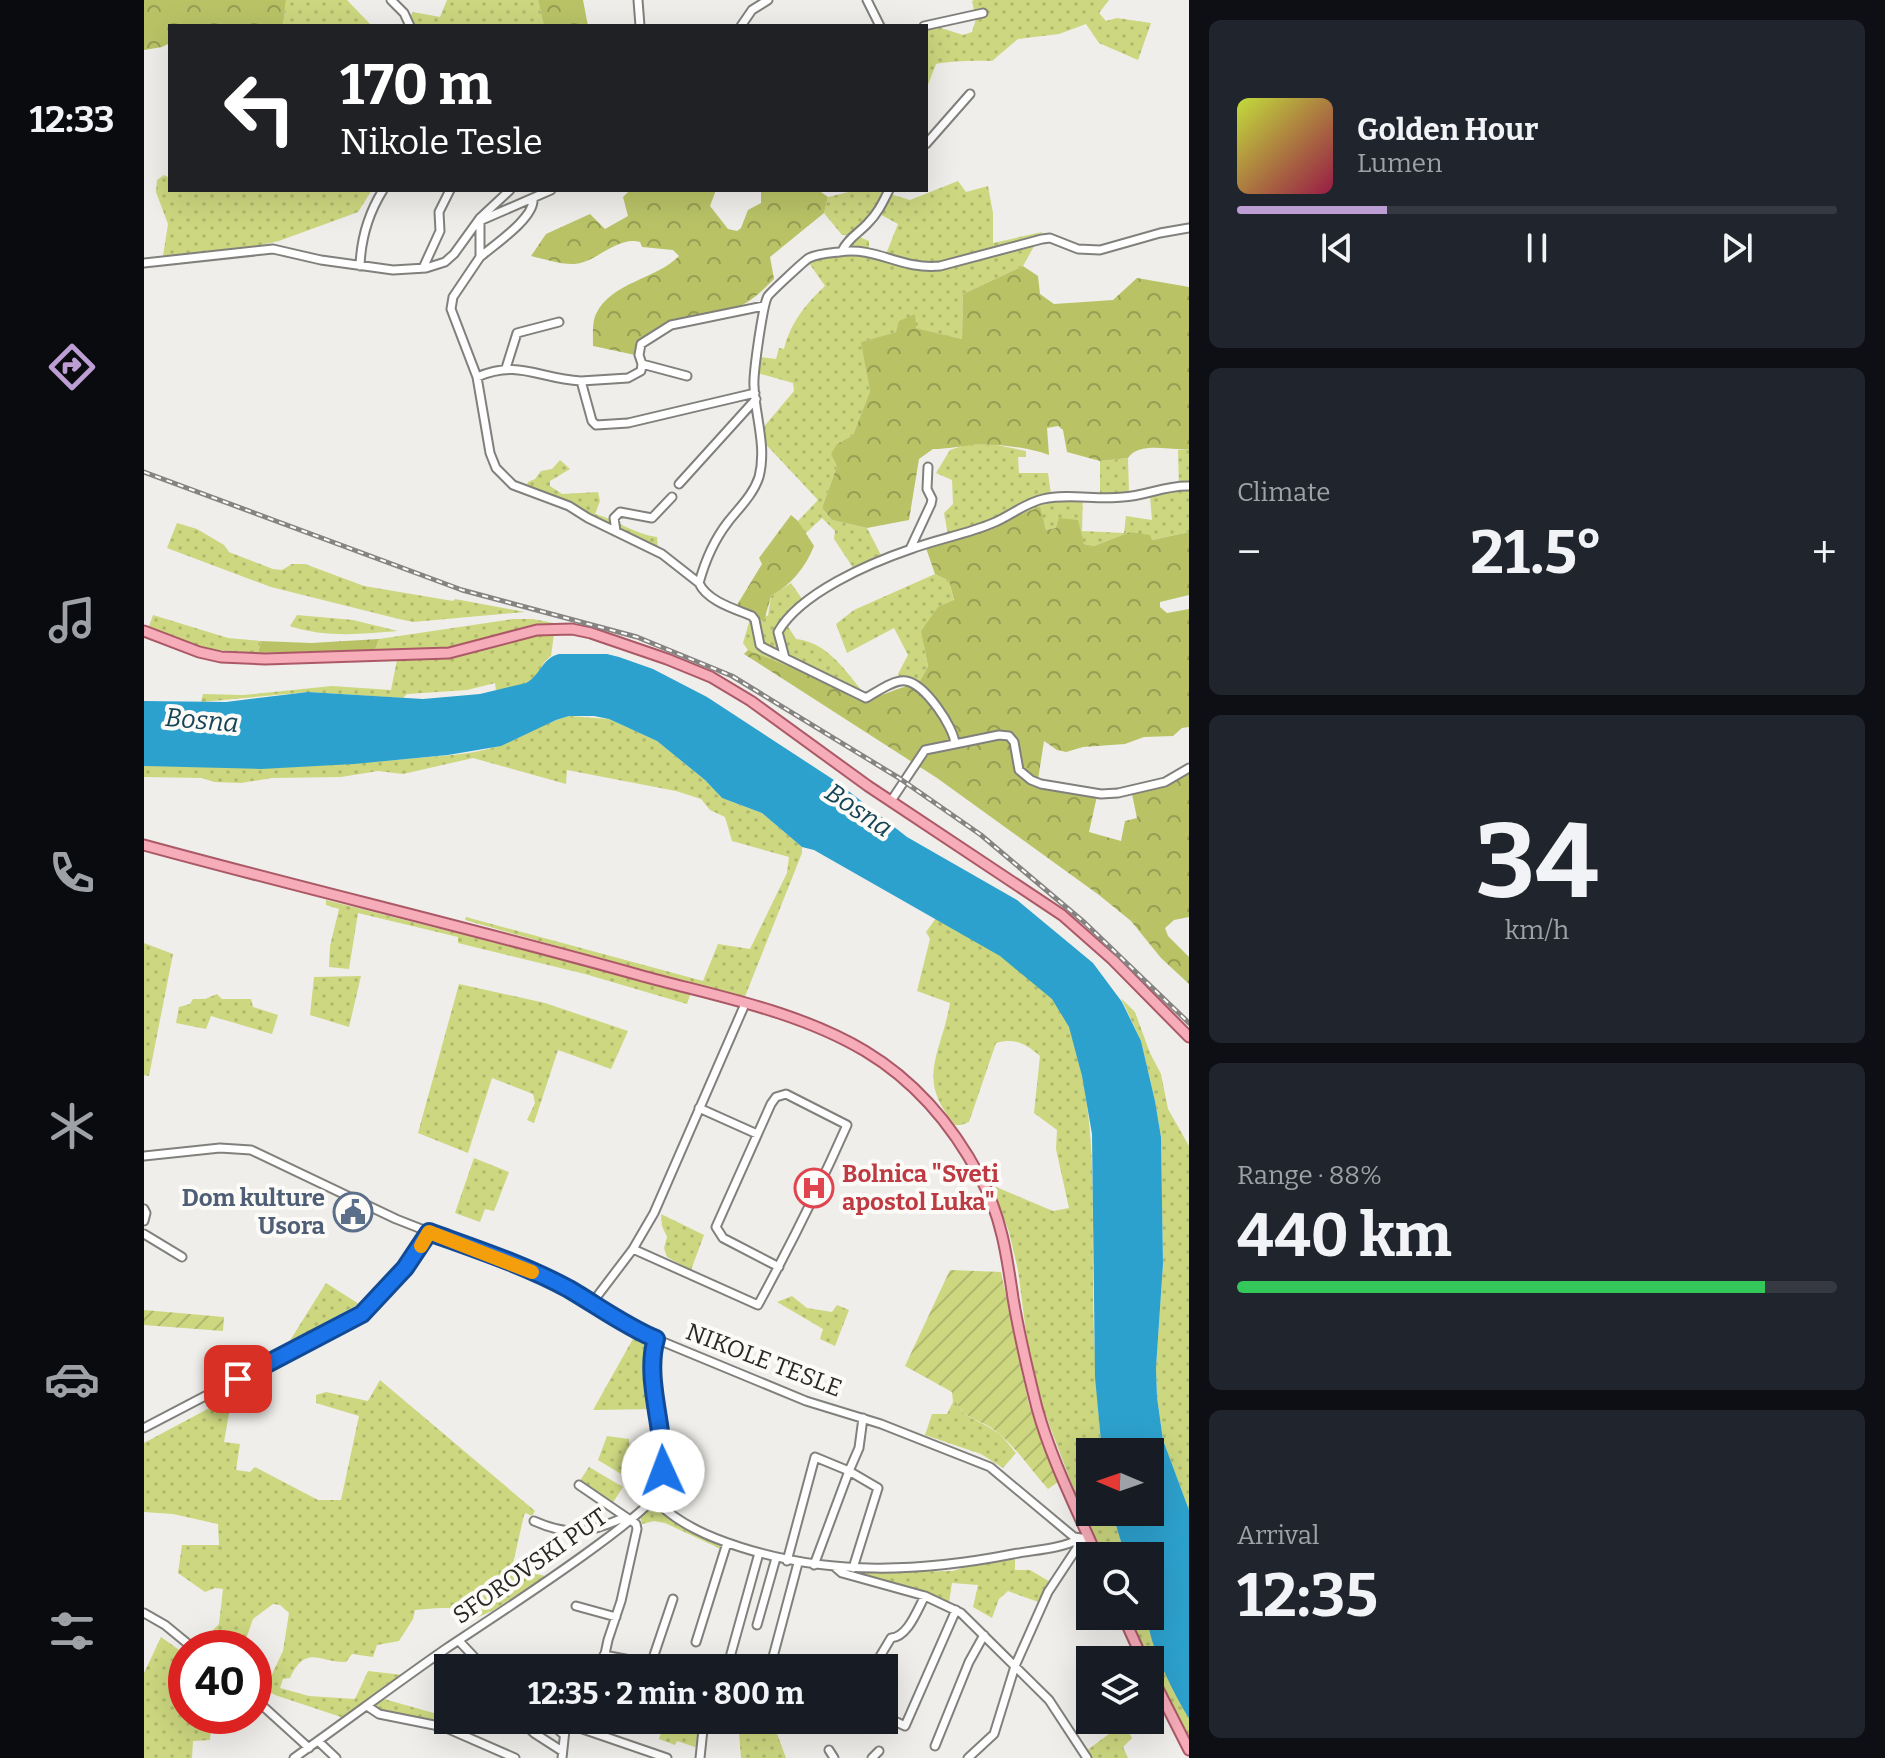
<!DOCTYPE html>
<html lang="en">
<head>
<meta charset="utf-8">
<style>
  :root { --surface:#171b24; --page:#20242c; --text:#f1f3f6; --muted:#9ea1a6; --line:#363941; --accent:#bc9ed4 }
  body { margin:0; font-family:Bitter,serif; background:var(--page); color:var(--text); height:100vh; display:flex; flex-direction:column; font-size:30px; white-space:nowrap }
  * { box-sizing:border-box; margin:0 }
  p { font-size:26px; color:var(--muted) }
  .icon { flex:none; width:44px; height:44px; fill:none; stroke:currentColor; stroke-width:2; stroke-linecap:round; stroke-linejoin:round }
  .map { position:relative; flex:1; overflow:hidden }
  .drawer { display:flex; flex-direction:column; gap:20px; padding:20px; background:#0d0f14; width:696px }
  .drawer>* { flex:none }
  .banner { position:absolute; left:24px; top:24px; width:760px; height:168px; border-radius:0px; box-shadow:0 8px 32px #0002; background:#202124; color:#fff; overflow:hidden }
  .needle { width:52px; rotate:272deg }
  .tools { position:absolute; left:932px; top:1438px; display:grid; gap:16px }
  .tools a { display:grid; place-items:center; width:88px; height:88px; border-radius:0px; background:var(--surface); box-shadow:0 8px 32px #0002; font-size:40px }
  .speed { position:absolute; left:24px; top:1630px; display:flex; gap:16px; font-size:40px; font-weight:700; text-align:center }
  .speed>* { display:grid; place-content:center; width:104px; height:104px; border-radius:50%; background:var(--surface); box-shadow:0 8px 32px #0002; line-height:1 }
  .speed .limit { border:12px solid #d22; background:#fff; color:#111 }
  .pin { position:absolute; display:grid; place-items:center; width:68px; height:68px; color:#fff; margin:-34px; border-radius:16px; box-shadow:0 4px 12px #0006 }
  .me { position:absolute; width:88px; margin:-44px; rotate:358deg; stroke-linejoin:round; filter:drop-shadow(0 0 6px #0008) }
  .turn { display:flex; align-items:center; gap:28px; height:168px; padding:0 40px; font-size:36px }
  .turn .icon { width:104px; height:104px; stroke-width:2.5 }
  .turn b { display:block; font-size:56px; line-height:68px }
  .big { font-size:60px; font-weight:700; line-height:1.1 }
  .drawer .tile { flex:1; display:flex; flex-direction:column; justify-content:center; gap:12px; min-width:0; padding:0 28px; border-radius:12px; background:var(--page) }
  .drawer .dial { align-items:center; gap:0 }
  .dial b { font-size:104px; line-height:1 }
  .song { display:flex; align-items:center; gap:24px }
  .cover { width:96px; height:96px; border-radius:12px; background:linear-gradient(135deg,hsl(70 70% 55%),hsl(340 70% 35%)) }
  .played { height:8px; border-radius:4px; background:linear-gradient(90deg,var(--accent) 25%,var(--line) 25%) }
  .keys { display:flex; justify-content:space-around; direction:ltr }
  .heat { display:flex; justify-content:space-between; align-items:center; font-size:44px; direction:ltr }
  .charge { height:12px; border-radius:6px; background:linear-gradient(90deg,#34c759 88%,var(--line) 0) }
  .trip { position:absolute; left:290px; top:1654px; width:464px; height:80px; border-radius:0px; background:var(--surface); box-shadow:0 8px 32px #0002; font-weight:700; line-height:80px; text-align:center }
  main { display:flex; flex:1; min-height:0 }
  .dock { display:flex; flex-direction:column; width:144px; justify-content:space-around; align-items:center; background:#090b0e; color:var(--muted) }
  .dock .icon { width:56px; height:56px }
  .dock .current { color:var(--accent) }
  .dock b { font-size:36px; color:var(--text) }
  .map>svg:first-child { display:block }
</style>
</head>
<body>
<main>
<nav class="dock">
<b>12:33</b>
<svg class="icon current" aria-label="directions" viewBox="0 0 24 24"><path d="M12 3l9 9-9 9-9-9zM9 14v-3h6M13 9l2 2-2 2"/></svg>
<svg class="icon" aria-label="music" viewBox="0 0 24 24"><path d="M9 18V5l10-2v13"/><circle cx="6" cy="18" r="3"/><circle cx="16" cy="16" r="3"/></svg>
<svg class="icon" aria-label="phone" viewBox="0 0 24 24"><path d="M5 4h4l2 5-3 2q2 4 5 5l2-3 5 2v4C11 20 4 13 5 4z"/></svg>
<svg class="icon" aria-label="climate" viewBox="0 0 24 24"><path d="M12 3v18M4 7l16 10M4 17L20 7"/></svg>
<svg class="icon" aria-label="car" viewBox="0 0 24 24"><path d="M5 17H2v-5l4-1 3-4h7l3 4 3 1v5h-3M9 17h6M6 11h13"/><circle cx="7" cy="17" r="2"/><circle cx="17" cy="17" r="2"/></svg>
<svg class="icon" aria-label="filters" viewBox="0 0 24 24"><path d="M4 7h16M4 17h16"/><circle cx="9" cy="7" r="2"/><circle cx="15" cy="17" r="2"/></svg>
</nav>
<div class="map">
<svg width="1045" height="1758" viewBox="0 0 1045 1758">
  <defs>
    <pattern id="grass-dots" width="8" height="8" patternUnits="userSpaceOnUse" patternTransform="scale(2)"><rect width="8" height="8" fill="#ccd77f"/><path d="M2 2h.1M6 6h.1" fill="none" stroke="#afb96e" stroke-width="1.8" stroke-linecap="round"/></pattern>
    <pattern id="forest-crowns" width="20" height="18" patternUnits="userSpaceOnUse" patternTransform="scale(2)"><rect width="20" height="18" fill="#b9c366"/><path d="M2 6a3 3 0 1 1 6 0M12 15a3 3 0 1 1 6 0" fill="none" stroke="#969e54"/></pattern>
    <pattern id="garden-furrows" width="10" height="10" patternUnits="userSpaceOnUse" patternTransform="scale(2)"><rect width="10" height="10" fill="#ccd77f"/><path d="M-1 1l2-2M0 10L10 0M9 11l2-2" fill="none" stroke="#afb96e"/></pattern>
  </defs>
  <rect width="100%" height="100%" fill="#efeeea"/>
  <path fill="url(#grass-dots)" fill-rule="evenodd" d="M142,0H203L228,26H139Z
    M303,0H394L400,26H260L269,12L296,17Z
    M830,0H965L955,13L962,21L973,18L1007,23L994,60L955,43L942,24L915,34L874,39L848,61C837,60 803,61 792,64L782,90V27L791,26L819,35L828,32L832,19L828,1Z
    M20,175L26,178V190H228L214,212L135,241L84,252L19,256L24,224L12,192L13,180Z
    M814,181L822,192L844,186L849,213V243L898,232L879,266L819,294L818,339L771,328V315L752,332L718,342L726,391L709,435L693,444V466L678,508L688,520L723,528L737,555L710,569L690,539L691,531L678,518L661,534L654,521L674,500L613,435L650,391L649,383L606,371L609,356L632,359L635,348L640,349C647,322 661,305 681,286L665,263L694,251L708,235H698L680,213L684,197L713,190H746V194L766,200ZM732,212L754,224L742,254L725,248V241L711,235Z
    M848,444L882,451V457H874L875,473H904L907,494L939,493L938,531L980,533L982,516L1008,520L1006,496L1035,488L1034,450L1045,449V532L1008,540L986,532L950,546L940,544L936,535L912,528L902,530L895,508L872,516L851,528L805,541L800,513L809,504L808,480L792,473L806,450L821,445Z
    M984,458L985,492L956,494V461Z
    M416,460L426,469L406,481V486L418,494L454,492L456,501L451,514C473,520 490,534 513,537L514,550L446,514L433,513L380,494L384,482L391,479L397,471L408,469Z
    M33,523L53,529L80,545L85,552L129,569L138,570L148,564H161L220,586L309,601L311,599L381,612L269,622L255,619L127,587L23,548Z
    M791,574L805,581L810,601L780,646L784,666L775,683L758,686L754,674L764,655L750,628L703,653L692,624L710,610Z
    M647,583L663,606L643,625L652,639C687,643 704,676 726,700H713L664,674L604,650L599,643L608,612L624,616L627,596Z
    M9,615L84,638L117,641L114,653L61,649L4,629Z
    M153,615L209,620L254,631C219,634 181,638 146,626Z
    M369,619H389L415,624L384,626L316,647L231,650L235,639Z
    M410,634L407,656C400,661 399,664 395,672C386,686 367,688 352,691L351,683L323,690L263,694L259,698L165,692L57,702L59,694L99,695L188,686L247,690L253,660L316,656L383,636Z
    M425,716L465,719L513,741L561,780L578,798L618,813L658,847V853L600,999L321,920L322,917L559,981L574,944L606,949L643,873L645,857L588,841L581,817L566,810L557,799L532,791L423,770L422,784L329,758L259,774L234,771L197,777L128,778L97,783L70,782L58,778L0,777V766C88,767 174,767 262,759C288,756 315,756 340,750C371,743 395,724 425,716Z
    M182,900L547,992L543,1004L441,974L314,943V937L214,913L205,969L185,967L186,946L195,909L182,905Z
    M792,918C830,940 895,973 918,1012C929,1031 933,1054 938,1075C952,1145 948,1211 949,1282C949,1339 953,1395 958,1452H946V1512H968L978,1545L954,1554L896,1400L886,1363L874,1270L865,1232L849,1189L852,1187L909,1211L925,1208L912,1149L913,1130L890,1113L896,1056C881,1043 871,1038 852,1043L825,1122L817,1125H811C771,1077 797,1056 806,1003L773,991L786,939L782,932Z
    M0,943L29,954L5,1076L0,1075Z
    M217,976L205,1027L166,1015L170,977Z
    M315,984L401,1003L484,1031L467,1069L414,1050L390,1123L383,1120L391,1103L389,1094L348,1078L324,1153L274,1133Z
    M73,994L78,999H107L109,1007L134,1015L128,1034L67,1016L62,1029L32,1023L35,1007L46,1004L49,999H61Z
    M977,998L991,1012L1006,1053L1017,1074L1024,1109L1045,1146V1510L1019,1440L1013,1397L1012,1368L1019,1264L1017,1137L1011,1101L997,1041Z
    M330,1158L365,1172L350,1211L341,1209L336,1222L311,1213Z
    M517,1214L560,1235L547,1270L523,1257L520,1248L523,1237L518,1226Z
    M182,1283L215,1304L145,1342Z
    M648,1296L663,1308L688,1312L693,1305L705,1310L691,1346L676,1339L679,1329L633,1302Z
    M490,1337L501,1345L502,1368L510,1409L449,1410Z
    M236,1380L391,1511L388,1516L382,1513L380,1515L368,1568L401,1576L350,1610L330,1619C316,1603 290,1609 271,1610L269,1619L255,1641L233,1645L229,1657L208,1654L202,1662C176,1663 162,1643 146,1678L139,1679L136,1688L165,1696L211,1699L224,1671L259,1675L200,1718L131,1695L121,1689L139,1651L145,1613L136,1605L129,1604L109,1619L99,1648H75L61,1638L75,1624L79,1589L71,1588L61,1592L34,1573L38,1545H75L74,1524L29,1514L0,1512V1443L88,1396L80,1442L96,1444L92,1470L106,1472L111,1467L174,1500H197L215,1416L172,1403V1395L182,1392L224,1401Z
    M809,1402H812C820,1419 833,1419 848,1429C858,1434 865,1445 872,1453L859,1468L837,1454L781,1435L788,1414H803Z
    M463,1436L485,1439L486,1455H516L513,1486L510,1494L454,1460Z
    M445,1467L479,1487L468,1504L435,1482Z
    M508,1506L578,1544L579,1550L521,1523L510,1521L498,1524L496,1516Z
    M871,1559V1570H886L908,1583L897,1603L864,1591L855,1599L848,1618L829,1607L834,1585L808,1583L805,1603L788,1594L704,1574L699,1569L738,1572L809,1571L824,1566Z
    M983,1616H1004L1008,1639L1025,1681L1045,1718V1738Z
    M17,1637L42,1655V1716H68L66,1740L49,1741L48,1758H0V1673Z
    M240,1699L304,1717L303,1725L233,1712L230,1706Z
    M537,1720H557L554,1748L533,1741L531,1745L515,1739L520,1723L535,1729Z
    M594,1720H628L642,1758H597Z
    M980,1723L988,1738L979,1747L984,1758H946L942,1751Z"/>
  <path fill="url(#forest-crowns)" d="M0,0H142L139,26H26V43L18,47L0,50Z
    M394,0H439L444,26H400Z
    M486,190H572L566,206L584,229L593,231L597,228L604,210L617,203V190H674L684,197L680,213L626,257L630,279C617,292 606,303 589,309C551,323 512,309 491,355L449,346C449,336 448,322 452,314C467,282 513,279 535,256L529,250L498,247L496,242C473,236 453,262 431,264C417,265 401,259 387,256L402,234L446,214L461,229L484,216L479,197Z
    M879,266L894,276L896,294L910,304L969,300L993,278L1045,287V449C1026,451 996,441 984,458L956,461L923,452L919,430L914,426L903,428L905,455C884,447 843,442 821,446C809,447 801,449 789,449L775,459L765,520L723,528L688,520L678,508L693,466L687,454L693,444L709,435L726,391L717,342L752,332L755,321L771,314L772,328L818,339L819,294Z
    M896,507L902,530L912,528L915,518L934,520L940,544L950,546L986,532L1006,535L1008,540L1045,532V595L1016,602V607L1023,613L1045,609V727L1038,728L1029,736L1000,737L981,744L939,747L922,752L913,750L900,741L893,786L953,796L945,832L977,841L981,821L993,818L988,794L1023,784L1045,772V917L1030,920L1021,928L1024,936L1045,957V984L1017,958L987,921L955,895L793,778L600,654L604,650L664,674L713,700C735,699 753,687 775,683L784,666L777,631L794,607L810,600L805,581L791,574L782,548L851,528L872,516Z
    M647,515L654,521L670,546C661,568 648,584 627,596L620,621L593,605L618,564L615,558Z
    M235,639L231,650L114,653L117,641L167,643Z"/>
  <path fill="url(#garden-furrows)" d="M806,1270L857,1272L885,1405L914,1482L904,1489C888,1471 870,1445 852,1431C837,1419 821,1421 812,1402H809L808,1392L761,1366Z
    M0,1310L80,1317L79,1331L0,1325Z"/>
  <path fill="#2da1ce" d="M415,654H463L475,657L509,669L563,697L693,782L763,837L873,900L949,963L978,1002L997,1041L1011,1101L1017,1137L1019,1264L1012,1368L1013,1397L1019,1440L1045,1510V1718C1032,1698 1003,1641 1004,1618C1005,1601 1006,1576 1006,1556H985L978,1545L968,1512H1006V1452H958L951,1377L948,1134L938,1076L925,1027L908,999L856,956L670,850L658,847L618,813L578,798L561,780L513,741L465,719L450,716H425L412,720L357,746L304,755L210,764L117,769L0,766V701L82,702L164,692L279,699L336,694L382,683C397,675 397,659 415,654Z"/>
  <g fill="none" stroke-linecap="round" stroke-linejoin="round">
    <g stroke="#81807c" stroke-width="11">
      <path id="minor" d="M247,0L260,13L266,26
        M494,0L496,26
        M723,0L736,26
        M597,26L608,10L624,0
        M780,26L839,13
        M782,144L826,94
        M336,218V257L309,297L307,309L333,377L346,453L352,468L369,485L425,506L444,518L518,554L555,583C563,601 591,609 608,616L611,620L616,645L620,648L722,698C733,692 750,679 762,681C781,684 810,727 811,744L855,735L865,736L870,742L875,770L887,780L897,784L957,794L974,793L1021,782L1045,768
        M338,220L407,190
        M698,251C704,238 715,233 724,223C734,213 739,202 745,190
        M336,257C350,245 392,217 389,198
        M0,263L129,249L177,260L249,270L282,268L301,262L310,254L336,218L366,190
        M216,266C217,238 224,214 239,190
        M279,268L296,231L295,212L306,190
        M498,364L495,355L497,344L527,325L620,306
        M362,368L373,333L415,322
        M333,377C375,359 395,379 437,381L448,421L452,425L484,423L611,393
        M437,381L484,378L497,371L498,364L543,376
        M535,484L612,399
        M472,531L470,518L476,512L508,518L528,497
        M766,549L787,504L788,499L783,489L784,467
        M555,583C561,561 570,540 584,522C595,508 609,495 615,477C623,446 611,416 610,386C609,374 619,303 624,296C627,292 661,260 665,258C673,254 686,253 695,252C733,246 756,270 796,266L898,239L906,238L934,249L956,250L1016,233L1045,228
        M641,658L634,632C656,593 726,563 767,549C794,539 823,534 849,523C866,516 881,503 899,499C924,493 953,500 979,497C1001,496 1022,485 1045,486
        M747,801L781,750L811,744
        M555,1108L613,1134
        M0,1156L76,1148L107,1150L252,1219L395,1275L492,1331L512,1339L662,1401L737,1424L846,1467L930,1537L945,1539
        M0,1209L2,1213L0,1221
        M0,1234L38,1257
        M489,1249L614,1305C646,1246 676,1186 703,1125L642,1094L632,1097L627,1104L572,1227L579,1238L635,1267
        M448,1303L489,1249L510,1213L601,1004
        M0,1428L218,1314L261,1268L285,1232
        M435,1485L492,1524L493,1529L477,1601L464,1640L458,1668
        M511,1500C534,1524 565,1537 596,1547C686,1576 777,1572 869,1554C890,1550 917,1549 935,1539L951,1555
        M390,1521C426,1537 446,1533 481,1517
        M643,1561L671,1457L705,1471L670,1565
        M691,1567L698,1573L781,1596L817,1613L905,1700L943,1758
        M709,1568L734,1488L705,1471L715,1448L719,1418
        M432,1606L472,1617
        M0,1613L21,1625L49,1648
        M613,1625L632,1558
        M315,1641L332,1659L329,1668
        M552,1642L583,1543
        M460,1655L507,1664L529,1599
        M361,1666V1668
        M583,1668L615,1553
        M626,1668L654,1563
        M729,1668L747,1638C764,1637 773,1610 781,1596
        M110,1698L165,1748
        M223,1706L235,1714L300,1727L371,1758
        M740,1716L761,1726L812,1610
        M376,1720L390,1733L418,1751
        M403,1720L420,1735
        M516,1720L529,1725
        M424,1724L523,1758
        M174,1741L192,1758
        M791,1746L825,1662L840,1635
        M685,1750L690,1758
        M150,1758C201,1722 251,1684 303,1648C337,1625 507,1516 516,1489C534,1441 496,1387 512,1339
        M418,1758L421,1730L428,1720
        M556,1758L560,1720
        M728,1758L735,1751
        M824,1758L850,1734L871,1666L904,1592L933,1548L934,1540"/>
    </g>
    <g stroke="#ab5967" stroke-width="13">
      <path id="major" d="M0,631L55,652L77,657L121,659L305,653L393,630L428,629L447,633L523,659L567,677L607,701L724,786L918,915L969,960L1045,1037
        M0,845C165,890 331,929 495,975C571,996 652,1010 721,1051C771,1081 809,1126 836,1177C857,1214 863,1256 869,1298C875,1334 884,1372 893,1408C907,1459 932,1508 953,1556
        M979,1616L999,1660
        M1006,1673L1045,1750"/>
    </g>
    <use href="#minor" stroke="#fff" stroke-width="7"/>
    <use href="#major" stroke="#f7acb9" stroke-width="9"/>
    <g stroke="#858482" stroke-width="5">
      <path id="rail" d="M0,472L318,590L493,637L588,676L755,778L837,835L941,923L1045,1023"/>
    </g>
    <use href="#rail" stroke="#fdfbf8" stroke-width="2" stroke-dasharray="6" stroke-linecap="butt"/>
  </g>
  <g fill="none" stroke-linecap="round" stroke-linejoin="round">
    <g stroke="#114b97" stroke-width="20">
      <path id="route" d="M94,1379L218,1314L261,1268L285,1232C332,1249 381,1265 425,1289C454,1306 481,1326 512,1339C500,1378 521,1429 519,1471"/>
    </g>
    <use href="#route" stroke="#1a73e8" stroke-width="14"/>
    <path stroke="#f59e0b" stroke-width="14" d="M277,1246L285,1232L388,1272"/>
  </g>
  <defs>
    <g id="hospital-ring" transform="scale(2)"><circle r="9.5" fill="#fdfbf8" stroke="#e0444e" stroke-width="1.5"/><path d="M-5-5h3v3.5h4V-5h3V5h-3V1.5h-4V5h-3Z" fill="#e0444e"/></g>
    <g id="civic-ring" transform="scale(2)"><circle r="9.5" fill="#fdfbf8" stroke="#5c6f8a" stroke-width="1.5"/><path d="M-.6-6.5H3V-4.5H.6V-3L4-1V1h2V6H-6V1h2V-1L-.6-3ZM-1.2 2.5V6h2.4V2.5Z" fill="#5c6f8a"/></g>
  </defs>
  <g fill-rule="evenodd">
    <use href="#hospital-ring" x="670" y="1188"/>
    <use href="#civic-ring" x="209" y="1212"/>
  </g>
  <g text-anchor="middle" stroke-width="8" stroke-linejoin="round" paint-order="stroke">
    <g font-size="24" font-weight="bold" fill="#be3a42" stroke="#fdfbf8" text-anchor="start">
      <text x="698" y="1182">Bolnica "Sveti<tspan x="698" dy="28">apostol Luka"</tspan></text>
    </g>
    <g font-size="24" font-weight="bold" fill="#4e5e75" stroke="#fdfbf8" text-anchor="end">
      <text x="181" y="1206">Dom kulture<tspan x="181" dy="28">Usora</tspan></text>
    </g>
    <g font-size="24" fill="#282827" stroke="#fdfbf8">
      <text transform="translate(620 1360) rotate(21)" y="8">NIKOLE TESLE</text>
      <text transform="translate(386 1566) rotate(-35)" y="8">SFOROVSKI PUT</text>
    </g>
    <g font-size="26" font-style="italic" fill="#154457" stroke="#fdfbf8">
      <text transform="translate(58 720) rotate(5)" y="9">Bosna</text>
      <text transform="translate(715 810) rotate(34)" y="9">Bosna</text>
    </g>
  </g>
</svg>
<div class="tools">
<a><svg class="needle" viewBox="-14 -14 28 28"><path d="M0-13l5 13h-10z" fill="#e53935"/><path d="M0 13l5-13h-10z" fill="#9ea1a6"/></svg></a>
<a><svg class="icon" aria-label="search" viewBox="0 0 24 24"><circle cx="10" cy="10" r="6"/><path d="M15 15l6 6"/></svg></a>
<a><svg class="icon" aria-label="layers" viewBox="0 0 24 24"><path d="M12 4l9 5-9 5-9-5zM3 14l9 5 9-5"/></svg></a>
</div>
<div class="speed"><div class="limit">40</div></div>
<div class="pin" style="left:94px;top:1379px;background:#d93025"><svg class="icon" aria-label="arrive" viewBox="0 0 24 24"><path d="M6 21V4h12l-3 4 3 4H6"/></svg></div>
<svg class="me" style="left:519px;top:1471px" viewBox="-20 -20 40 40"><circle r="19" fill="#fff"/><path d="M0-13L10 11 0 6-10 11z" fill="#1a73e8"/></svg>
<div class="trip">12:35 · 2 min · 800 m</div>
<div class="banner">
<div class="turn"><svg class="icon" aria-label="left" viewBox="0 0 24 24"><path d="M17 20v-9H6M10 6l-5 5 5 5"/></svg><div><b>170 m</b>Nikole Tesle</div></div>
</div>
</div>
<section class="drawer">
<div class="tile">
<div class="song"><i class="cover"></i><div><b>Golden Hour</b><p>Lumen</p></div></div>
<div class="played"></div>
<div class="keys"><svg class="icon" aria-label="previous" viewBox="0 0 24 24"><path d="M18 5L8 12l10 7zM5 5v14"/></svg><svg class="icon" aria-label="pause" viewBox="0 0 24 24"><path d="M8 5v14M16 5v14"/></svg><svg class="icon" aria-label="next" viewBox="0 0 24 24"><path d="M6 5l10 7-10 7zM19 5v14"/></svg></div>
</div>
<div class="tile"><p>Climate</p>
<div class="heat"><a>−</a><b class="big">21.5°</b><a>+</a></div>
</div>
<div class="tile dial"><b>34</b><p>km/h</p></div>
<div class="tile"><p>Range · 88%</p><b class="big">440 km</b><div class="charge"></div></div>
<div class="tile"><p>Arrival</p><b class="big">12:35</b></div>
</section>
</main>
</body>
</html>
